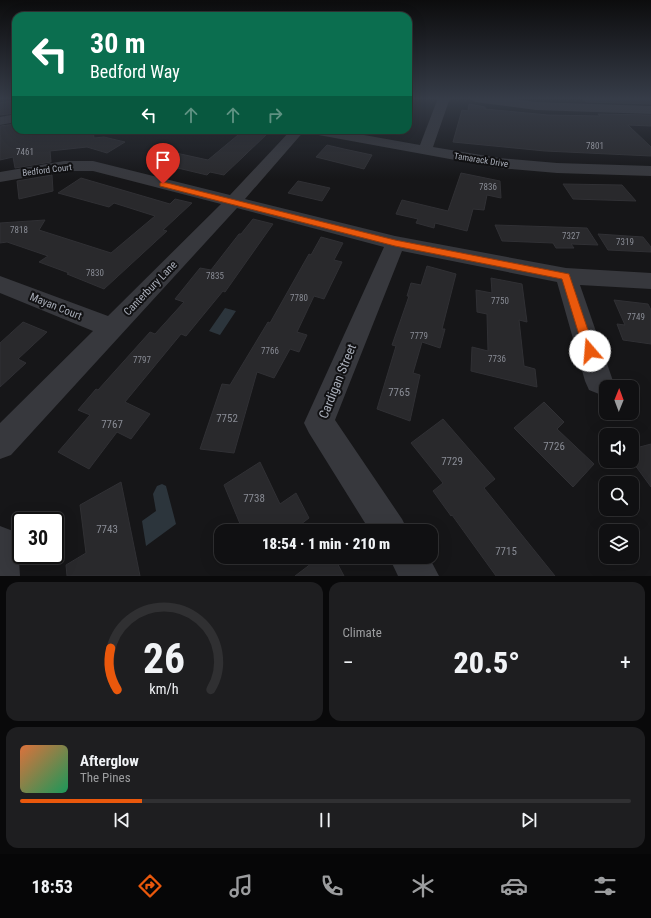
<!DOCTYPE html>
<html lang="en">
<head>
<meta charset="utf-8">
<style>
  :root { --surface:#101012; --page:#1e1e20; --text:#f1f3f6; --muted:#9c9d9f; --line:#303032; --accent:#ea580c }
  body { margin:0; font-family:"Roboto Condensed",sans-serif; background:var(--page); color:var(--text); height:100vh; display:flex; flex-direction:column; font-size:15px; white-space:nowrap }
  * { box-sizing:border-box; margin:0 }
  p { font-size:13px; color:var(--muted) }
  .icon { flex:none; width:22px; height:22px; fill:none; stroke:currentColor; stroke-width:2; stroke-linecap:round; stroke-linejoin:round }
  .map { position:relative; height:576px; overflow:hidden }
  .sheet { display:flex; flex-direction:column; gap:6px; padding:6px; background:#09090a; flex:1 }
  .sheet>* { flex:none }
  .guide { position:absolute; left:12px; top:12px; width:400px; height:122px; border-radius:12px; box-shadow:0 4px 16px #0002,0 0 0 1px var(--line); background:#0b6e4f; color:#fff; overflow:hidden }
  .needle { width:26px; rotate:1deg }
  .buttons { position:absolute; left:599px; top:380px; display:grid; gap:8px }
  .buttons a { display:grid; place-items:center; width:40px; height:40px; border-radius:8px; background:var(--surface); box-shadow:0 4px 16px #0002,0 0 0 1px var(--line); font-size:20px }
  .speed { position:absolute; left:12px; top:512px; display:flex; gap:8px; font-size:20px; font-weight:700; text-align:center }
  .speed>* { display:grid; place-content:center; width:52px; height:52px; border-radius:50%; background:var(--surface); box-shadow:0 4px 16px #0002,0 0 0 1px var(--line); line-height:1 }
  .speed .limit { border:2px solid #111; border-radius:6px; background:#fff; color:#111 }
  .pin { position:absolute; display:grid; place-items:center; width:34px; height:34px; color:#fff; margin:-41px -17px; border-radius:50% 50% 50% 0; rotate:-45deg; box-shadow:0 0 4px #0007 }
  .pin .icon { rotate:45deg }
  .me { position:absolute; width:44px; margin:-22px; rotate:342deg; stroke-linejoin:round; filter:drop-shadow(0 0 3px #0008) }
  .turn { display:flex; align-items:center; gap:14px; height:84px; padding:0 12px; font-size:18px }
  .turn .icon { width:52px; height:52px; stroke-width:2.5 }
  .turn b { display:block; font-size:28px; line-height:34px }
  .lanes { display:flex; align-items:center; height:38px; padding:0 12px; background:#0003; justify-content:center; gap:20px; direction:ltr }
  .lanes .off { opacity:.35 }
  .big { font-size:30px; font-weight:800; line-height:1.1 }
  .sheet .card { flex:1; display:flex; flex-direction:column; justify-content:center; gap:6px; min-width:0; padding:0 14px; border-radius:12px; background:var(--page) }
  .sheet .dial { align-items:center; gap:0 }
  .dial svg { height:104px; overflow:visible; fill:none; stroke:var(--line); stroke-width:7; stroke-linecap:round; text-anchor:middle }
  .dial text { fill:var(--text); stroke:none }
  .song { display:flex; align-items:center; gap:12px }
  .cover { width:48px; height:48px; border-radius:6px; background:linear-gradient(135deg,hsl(20 70% 55%),hsl(150 70% 35%)) }
  .played { height:4px; border-radius:2px; background:linear-gradient(90deg,var(--accent) 20%,var(--line) 20%) }
  .keys { display:flex; justify-content:space-around; direction:ltr }
  .heat { display:flex; justify-content:space-between; align-items:center; font-size:22px; direction:ltr }
  .sheet .tiles { flex:1; display:grid; gap:6px; grid-template-columns:1fr 1fr }
  .card:last-child { grid-column:span 2 }
  .trip { position:absolute; left:214px; top:524px; width:224px; height:40px; border-radius:12px; background:var(--surface); box-shadow:0 4px 16px #0002,0 0 0 1px var(--line); font-weight:800; line-height:40px; text-align:center }
  .menu { display:flex; height:64px; justify-content:space-around; align-items:center; background:#060607; color:var(--muted) }
  .menu .icon { width:28px; height:28px }
  .menu .selected { color:var(--accent) }
  .menu b { font-size:18px; color:var(--text) }
  .map>svg:first-child { display:block }
</style>
</head>
<body>
<div class="map">
<svg width="651" height="576" viewBox="0 0 651 576">
  <rect width="100%" height="100%" fill="#161618"/>
  <path fill="#2c353c" d="M225,308L236,311L220,335L209,331Z
    M162,484L166,486L176,524L146,546L142,521L156,511L153,494L157,486Z"/>
  <path fill="#29292c" stroke="#303034" d="M582,98H651V104L586,102Z
    M16,100V113L0,115V103Z
    M469,104L485,107V109L548,115L600,116L598,114L651,115V126L628,125L651,147V156L545,151L453,142L462,110L468,111Z
    M16,124V130H93L94,138L104,137L125,142L107,153L87,147L50,151L51,162L15,168L13,157L0,160V126Z
    M244,130L267,134L224,175L210,172L207,175L161,164L176,153L208,160Z
    M327,145L344,149L372,155L364,169L316,157Z
    M461,173L500,181L501,198L487,195L484,210L473,209L467,231L435,223L434,228L416,223L418,219L396,214L402,200L448,211Z
    M52,175L53,191L19,199L17,181Z
    M81,178L170,204L175,199L192,203L163,230L167,231L104,289L67,274L69,273L39,262L48,256L7,242L0,243V223L45,220L39,230L111,253L155,216L114,203L109,207L58,193Z
    M298,181L330,188L322,201L288,193Z
    M563,184L622,185L636,201L573,199Z
    M253,219L273,224L225,292L223,291L186,336L181,334L125,402L150,414L131,439L117,432L89,469L58,452L90,415L78,410L96,389L98,390L150,332L155,334L184,302L175,299L200,268L211,270L239,234H241Z
    M495,225L587,228L598,245L571,244L574,248H556L553,243L502,241Z
    M598,234L643,237L651,247V252L608,250Z
    M321,237L343,243L334,260L342,262L324,299L314,296L297,332L307,335L299,352L290,349L274,378L257,372L234,453L200,449L222,384L230,385L268,322L270,323L309,254L311,255Z
    M427,266L456,274L442,329H445L440,348L422,342L413,373L420,375L410,421L377,409L396,346L392,345L409,296H407L411,283L421,285Z
    M491,278L522,284L527,322L519,320L524,366L535,369L537,387L471,371L472,347L488,351L487,314L477,312L476,290L492,293Z
    M614,300L648,304L651,310V344L623,340L617,324L625,325Z
    M23,322L47,332L18,359L26,363L0,387V343Z
    M544,402L564,422L557,429L594,464L573,487L514,428Z
    M443,419L495,479L484,488L555,576H496L452,515L451,516L433,491L443,483L411,443Z
    M651,444V487L632,461V449Z
    M260,462L280,504L296,493L309,518L292,531H243L224,485Z
    M121,482L140,576H67L66,565L86,553L80,505Z
    M320,557H334L344,576H295Z"/>
  <g fill="none" stroke-linecap="round" stroke-linejoin="round">
    <path fill="#37383d" fill-rule="evenodd" d="M438,98H450L433,147L499,158L557,163L651,166V176L557,173L499,168L313,134L308,133L306,130H336L420,145Z
      M469,98H506L536,102L651,106V114L536,110L475,102Z
      M16,114V122L0,125V117Z
      M291,130H305L245,199L395,236L566,268L651,273V289L580,285L613,381L610,387H606V391L599,394L589,390L585,381L557,282L402,251L335,420L402,519L408,531H370L309,433L304,423L384,247L237,208L11,455L0,459V423L93,331L0,293V276L108,316L221,204L93,171H64L0,182V172L64,161H93L230,195Z
      M0,526L13,531L18,544L20,576H0Z
      M389,557H429L439,576H398Z"/>
  </g>
  <linearGradient id="sky" x2="0" y2="1"><stop stop-color="#0c0c0d"/><stop offset="0.55" stop-color="#363c48"/><stop offset="1" stop-color="#363c48" stop-opacity="0"/></linearGradient>
  <rect width="651" height="179" fill="url(#sky)"/>
  <path fill="#ea580c" stroke="#983908" d="M163,182L395,240L569,274L595,351L593,354L590,356L586,354L584,351L562,279L395,246L160,186V183Z"/>
  <g text-anchor="middle" stroke-width="4" stroke-linejoin="round" paint-order="stroke">
    <g font-size="9" fill="#888b94">
      <text x="595" y="149">7801</text>
      <text x="25" y="155">7461</text>
      <text x="488" y="190">7836</text>
      <text x="19" y="233">7818</text>
      <text x="571" y="239">7327</text>
      <text x="625" y="245">7319</text>
      <text x="95" y="276">7830</text>
      <text x="215" y="279">7835</text>
      <text x="299" y="301">7780</text>
      <text x="500" y="304">7750</text>
      <text x="636" y="320">7749</text>
      <text x="419" y="339">7779</text>
      <text x="270" y="354">7766</text>
      <text x="497" y="362">7736</text>
      <text x="142" y="363">7797</text>
    </g>
    <g font-size="9" fill="#a8adb8" stroke="#111113">
      <text transform="translate(481 160) rotate(9)" y="3">Tamarack Drive</text>
      <text transform="translate(47 170) rotate(-7)" y="3">Bedford Court</text>
    </g>
    <g font-size="11" fill="#a8adb8" stroke="#111113">
      <text transform="translate(150 288) rotate(-46)" y="4">Canterbury Lane</text>
      <text transform="translate(56 306) rotate(22)" y="4">Mayan Court</text>
    </g>
    <g font-size="11" fill="#888b94">
      <text x="399" y="396">7765</text>
      <text x="227" y="422">7752</text>
      <text x="112" y="428">7767</text>
      <text x="554" y="450">7726</text>
      <text x="452" y="465">7729</text>
      <text x="254" y="502">7738</text>
      <text x="107" y="533">7743</text>
      <text x="506" y="555">7715</text>
    </g>
    <g font-size="13" fill="#a8adb8" stroke="#111113">
      <text transform="translate(337 381) rotate(-68)" y="5">Cardigan Street</text>
    </g>
  </g>
</svg>
<div class="buttons">
<a><svg class="needle" viewBox="-14 -14 28 28"><path d="M0-13l5 13h-10z" fill="#e53935"/><path d="M0 13l5-13h-10z" fill="#9c9d9f"/></svg></a>
<a><svg class="icon" aria-label="sound" viewBox="0 0 24 24"><path d="M4 9h4l5-4v14l-5-4H4zM17 9q2 3 0 6"/></svg></a>
<a><svg class="icon" aria-label="search" viewBox="0 0 24 24"><circle cx="10" cy="10" r="6"/><path d="M15 15l6 6"/></svg></a>
<a><svg class="icon" aria-label="layers" viewBox="0 0 24 24"><path d="M12 4l9 5-9 5-9-5zM3 14l9 5 9-5"/></svg></a>
</div>
<div class="speed"><div class="limit">30</div></div>
<div class="pin" style="left:163px;top:184px;background:#d93025"><svg class="icon" aria-label="arrive" viewBox="0 0 24 24"><path d="M6 21V4h12l-3 4 3 4H6"/></svg></div>
<svg class="me" style="left:590px;top:351px" viewBox="-20 -20 40 40"><circle r="19" fill="#fff"/><path d="M0-13L10 11 0 6-10 11z" fill="#ea580c"/></svg>
<div class="trip">18:54 · 1 min · 210 m</div>
<div class="guide">
<div class="turn"><svg class="icon" aria-label="left" viewBox="0 0 24 24"><path d="M17 20v-9H6M10 6l-5 5 5 5"/></svg><div><b>30 m</b>Bedford Way</div></div>
<div class="lanes"><svg class="icon" aria-label="left" viewBox="0 0 24 24"><path d="M17 20v-9H6M10 6l-5 5 5 5"/></svg><svg class="icon off" aria-label="ahead" viewBox="0 0 24 24"><path d="M12 20V5M6 11l6-6 6 6"/></svg><svg class="icon off" aria-label="ahead" viewBox="0 0 24 24"><path d="M12 20V5M6 11l6-6 6 6"/></svg><svg class="icon off" aria-label="right" viewBox="0 0 24 24"><path d="M7 20v-9h11M14 6l5 5-5 5"/></svg></div>
</div>
</div>
<section class="sheet">
<div class="tiles">
<div class="card dial"><svg viewBox="0 0 100 80">
<path d="M14 69A42 42 0 1 1 86 69"/>
<path d="M14 69A42 42 0 0 1 9 37" stroke="#ea580c"/>
<text x="50" y="56" font-size="32" font-weight="700">26</text>
<text x="50" y="72" font-size="11">km/h</text>
</svg></div>
<div class="card"><p>Climate</p>
<div class="heat"><a>−</a><b class="big">20.5°</b><a>+</a></div>
</div>
<div class="card">
<div class="song"><i class="cover"></i><div><b>Afterglow</b><p>The Pines</p></div></div>
<div class="played"></div>
<div class="keys"><svg class="icon" aria-label="previous" viewBox="0 0 24 24"><path d="M18 5L8 12l10 7zM5 5v14"/></svg><svg class="icon" aria-label="pause" viewBox="0 0 24 24"><path d="M8 5v14M16 5v14"/></svg><svg class="icon" aria-label="next" viewBox="0 0 24 24"><path d="M6 5l10 7-10 7zM19 5v14"/></svg></div>
</div>
</div>
</section>
<nav class="menu">
<b>18:53</b>
<svg class="icon selected" aria-label="directions" viewBox="0 0 24 24"><path d="M12 3l9 9-9 9-9-9zM9 14v-3h6M13 9l2 2-2 2"/></svg>
<svg class="icon" aria-label="music" viewBox="0 0 24 24"><path d="M9 18V5l10-2v13"/><circle cx="6" cy="18" r="3"/><circle cx="16" cy="16" r="3"/></svg>
<svg class="icon" aria-label="phone" viewBox="0 0 24 24"><path d="M5 4h4l2 5-3 2q2 4 5 5l2-3 5 2v4C11 20 4 13 5 4z"/></svg>
<svg class="icon" aria-label="climate" viewBox="0 0 24 24"><path d="M12 3v18M4 7l16 10M4 17L20 7"/></svg>
<svg class="icon" aria-label="car" viewBox="0 0 24 24"><path d="M5 17H2v-5l4-1 3-4h7l3 4 3 1v5h-3M9 17h6M6 11h13"/><circle cx="7" cy="17" r="2"/><circle cx="17" cy="17" r="2"/></svg>
<svg class="icon" aria-label="filters" viewBox="0 0 24 24"><path d="M4 7h16M4 17h16"/><circle cx="9" cy="7" r="2"/><circle cx="15" cy="17" r="2"/></svg>
</nav>
</body>
</html>
